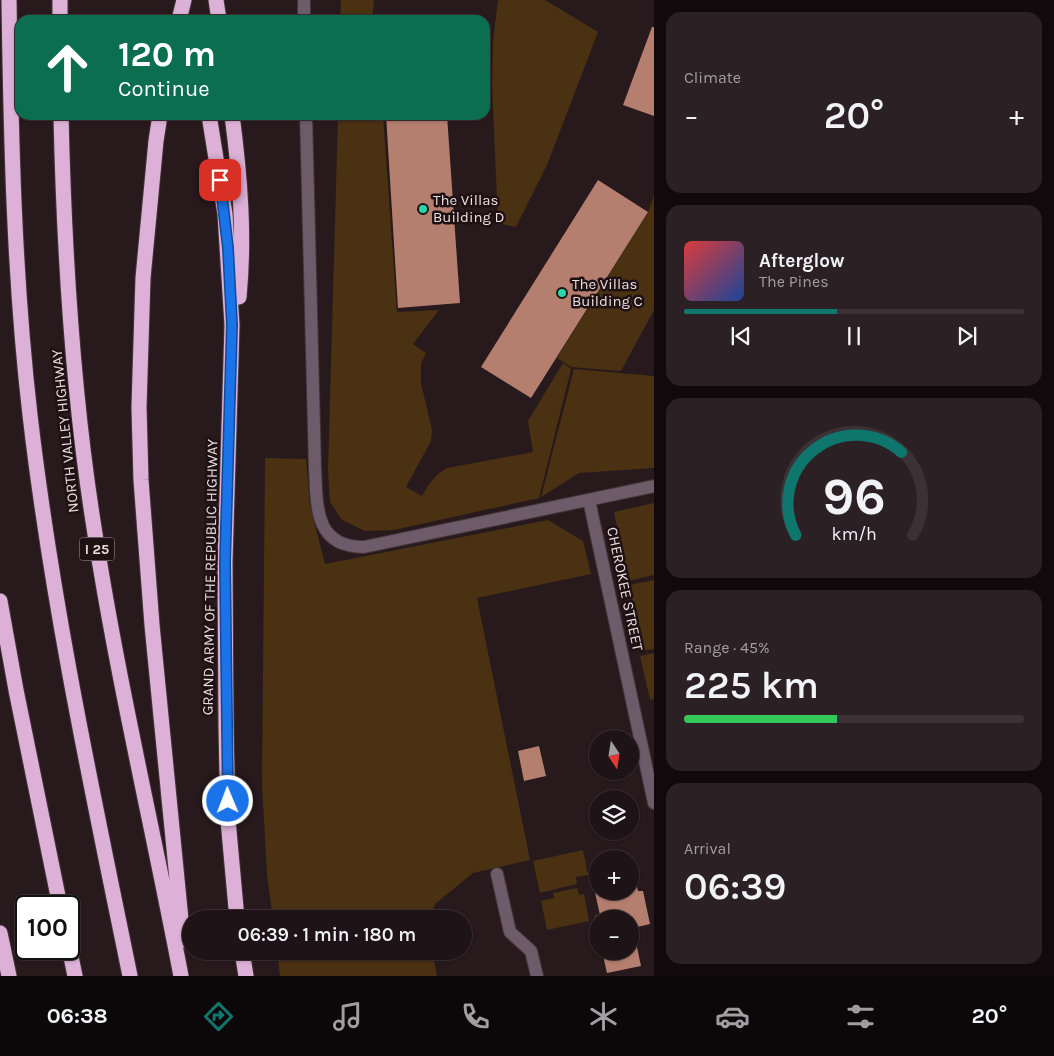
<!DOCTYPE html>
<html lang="en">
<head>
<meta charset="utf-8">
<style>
  :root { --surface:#1e1316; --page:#2b2023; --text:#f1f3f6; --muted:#a19ea1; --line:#3c3235; --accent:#0f766e }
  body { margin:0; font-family:Karla,sans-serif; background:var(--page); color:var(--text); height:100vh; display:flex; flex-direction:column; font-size:19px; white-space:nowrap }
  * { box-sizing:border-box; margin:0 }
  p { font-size:16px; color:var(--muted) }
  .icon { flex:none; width:28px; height:28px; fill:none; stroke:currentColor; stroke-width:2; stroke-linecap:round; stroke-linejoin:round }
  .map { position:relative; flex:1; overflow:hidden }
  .panel { display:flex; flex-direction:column; gap:12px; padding:12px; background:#100a0c; width:400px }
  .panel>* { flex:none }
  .guide { position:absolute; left:15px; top:15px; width:475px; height:105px; border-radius:15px; box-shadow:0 1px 4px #0004,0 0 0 1px var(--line); background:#0b6e4f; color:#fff; overflow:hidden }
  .needle { width:32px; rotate:168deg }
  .tools { position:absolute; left:589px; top:730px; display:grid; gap:10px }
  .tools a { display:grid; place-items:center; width:50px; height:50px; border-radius:50%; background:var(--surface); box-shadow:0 1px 4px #0004,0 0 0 1px var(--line); font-size:25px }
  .speed { position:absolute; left:15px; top:895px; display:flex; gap:10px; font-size:25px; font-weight:700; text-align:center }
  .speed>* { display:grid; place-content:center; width:65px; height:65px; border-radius:50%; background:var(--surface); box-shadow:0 1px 4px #0004,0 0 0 1px var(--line); line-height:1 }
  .speed .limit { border:2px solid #111; border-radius:8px; background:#fff; color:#111 }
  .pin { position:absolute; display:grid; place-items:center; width:42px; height:42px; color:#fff; margin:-21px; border-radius:10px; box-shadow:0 2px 8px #0006 }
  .me { position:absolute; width:55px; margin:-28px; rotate:359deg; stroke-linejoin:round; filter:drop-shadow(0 0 4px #0008) }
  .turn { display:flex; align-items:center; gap:18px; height:105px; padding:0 20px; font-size:22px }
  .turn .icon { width:65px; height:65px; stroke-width:2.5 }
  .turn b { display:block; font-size:35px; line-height:42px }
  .big { font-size:38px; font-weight:600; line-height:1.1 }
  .panel .card { flex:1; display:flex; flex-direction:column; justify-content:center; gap:8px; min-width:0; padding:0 18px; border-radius:15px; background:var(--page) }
  .panel .dial { align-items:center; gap:0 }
  .dial svg { height:130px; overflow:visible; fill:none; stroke:var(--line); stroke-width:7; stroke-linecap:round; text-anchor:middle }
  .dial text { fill:var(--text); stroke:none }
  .song { display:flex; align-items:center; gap:15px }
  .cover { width:60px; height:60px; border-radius:8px; background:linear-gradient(135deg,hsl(0 70% 55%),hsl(220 70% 35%)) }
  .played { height:5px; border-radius:2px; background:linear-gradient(90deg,var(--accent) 45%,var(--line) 45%) }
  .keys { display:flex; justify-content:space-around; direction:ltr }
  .heat { display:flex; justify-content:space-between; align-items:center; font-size:28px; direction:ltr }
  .charge { height:8px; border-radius:4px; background:linear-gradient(90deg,#34c759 45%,var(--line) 0) }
  .trip { position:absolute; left:182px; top:910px; width:290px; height:50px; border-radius:25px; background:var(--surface); box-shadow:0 1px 4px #0004,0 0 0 1px var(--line); font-weight:600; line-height:50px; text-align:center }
  .tab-bar { display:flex; height:80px; justify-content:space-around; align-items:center; background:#0c0809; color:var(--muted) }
  .tab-bar .icon { width:35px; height:35px }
  .tab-bar .current { color:var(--accent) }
  .tab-bar b { font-size:22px; color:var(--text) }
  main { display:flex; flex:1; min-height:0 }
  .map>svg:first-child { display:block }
</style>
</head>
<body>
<main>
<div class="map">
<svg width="654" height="976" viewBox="0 0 654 976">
  <rect width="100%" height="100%" fill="#28191d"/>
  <path fill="#493112" d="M341,0H374L372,20H340Z
    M498,0H545L598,32L547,165L516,227L498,223L492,86L493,41Z
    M338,115H383L397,312L439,310L413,344L426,353L421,364V383L432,430L431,441L406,487L422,496C429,484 434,475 447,468L533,452L528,421L563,363L571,369L539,498L394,530L365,531L342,520L330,502L328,471Z
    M654,196V310L621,371L571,367L557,358L648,212Z
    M574,369L654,376V468L579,473L541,497Z
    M265,458L306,459L310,506L325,564L548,520L583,541L591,574L477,598L530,860L473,873L435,904L431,919H273L267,875L262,783Z
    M654,503V575L628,581L614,512Z
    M654,580V649L643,651L629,585Z
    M654,653V699L650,700L640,656Z
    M583,850L588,875L576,877L577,884L540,893L533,861Z
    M577,888L579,895L584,894L589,921L547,930L541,901L554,898L553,893Z
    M277,951H432L437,976H280Z"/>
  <path fill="#b57f6f" d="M652,27H654V116L623,105Z
    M386,115H447L460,303L398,308Z
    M598,180L648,212L531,398L481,367Z
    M539,746L546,776L524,781L518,751Z
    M630,866H632L638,891H643L650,924L633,928L641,966L607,973L602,951H630V919H598V929L595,916L600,915L592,879H594V874L598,873V891H630Z"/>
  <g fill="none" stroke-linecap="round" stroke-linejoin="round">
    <g stroke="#433538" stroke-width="14">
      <path id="minor" d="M304,0V20
        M306,115L315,468C317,506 314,547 364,547L654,486
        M589,500L654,803
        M497,874L510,932L531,951L537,976"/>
    </g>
    <g stroke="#433538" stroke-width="17">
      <path id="highway" d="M9,0C11,139 14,277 30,415C52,604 92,790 130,976
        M60,0V20
        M216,0L219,20
        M179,20L184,0
        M61,115C64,250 72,387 93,521C116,673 152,824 181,976
        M160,115L156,141L143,278L139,407L141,480L152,625L183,940
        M209,115L225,214L232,325L225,562L226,727L228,820L237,919
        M232,115C240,176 245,236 239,297
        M0,601L16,690L60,906
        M0,933L9,976
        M69,947L75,976
        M242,951L246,976"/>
    </g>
    <use href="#minor" stroke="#6d5b6a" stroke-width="12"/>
    <use href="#highway" stroke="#ddb1d7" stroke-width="15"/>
  </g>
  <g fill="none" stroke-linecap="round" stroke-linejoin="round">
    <g stroke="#114b97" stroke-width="12">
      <path id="route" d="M220,180L228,248L232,325L225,562L228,801"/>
    </g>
    <use href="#route" stroke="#1a73e8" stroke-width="9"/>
  </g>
  <g fill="#2bd5ac" stroke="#1f1014" stroke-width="2">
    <circle cx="423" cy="209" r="5"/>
    <circle cx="562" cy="293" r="5"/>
  </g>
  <g text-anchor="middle" stroke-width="5" stroke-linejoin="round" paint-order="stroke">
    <rect fill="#1f1014" stroke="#aca0a3" stroke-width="1" x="79.5" y="537.5" width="35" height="23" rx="4"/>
    <g font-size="14" font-weight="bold" fill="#e9dee0">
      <text x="97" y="554">I 25</text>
    </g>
    <g font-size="15" fill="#e9dee0" stroke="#1f1014" text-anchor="start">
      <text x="433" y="205">The Villas<tspan x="433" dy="17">Building D</tspan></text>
      <text x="572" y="289">The Villas<tspan x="572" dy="17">Building C</tspan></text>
    </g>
    <g font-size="15" fill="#e9dee0" stroke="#1f1014">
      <text transform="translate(65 431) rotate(-96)" y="5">NORTH VALLEY HIGHWAY</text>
      <text transform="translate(210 577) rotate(-89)" y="5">GRAND ARMY OF THE REPUBLIC HIGHWAY</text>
      <text transform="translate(625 589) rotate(78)" y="5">CHEROKEE STREET</text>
    </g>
  </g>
</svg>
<div class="tools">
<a><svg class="needle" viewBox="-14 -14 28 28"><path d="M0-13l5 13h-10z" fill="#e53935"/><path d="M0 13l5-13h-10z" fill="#a19ea1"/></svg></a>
<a><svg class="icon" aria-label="layers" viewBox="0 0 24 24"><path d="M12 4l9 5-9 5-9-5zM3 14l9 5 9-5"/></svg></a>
<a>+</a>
<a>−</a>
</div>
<div class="speed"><div class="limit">100</div></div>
<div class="pin" style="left:220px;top:180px;background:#d93025"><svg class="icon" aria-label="arrive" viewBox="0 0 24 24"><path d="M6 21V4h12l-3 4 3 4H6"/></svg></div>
<svg class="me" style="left:228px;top:801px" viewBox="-20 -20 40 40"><circle r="17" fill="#1a73e8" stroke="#fff" stroke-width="3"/><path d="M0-11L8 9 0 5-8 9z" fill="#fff"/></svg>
<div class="trip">06:39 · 1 min · 180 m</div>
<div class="guide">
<div class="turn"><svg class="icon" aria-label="ahead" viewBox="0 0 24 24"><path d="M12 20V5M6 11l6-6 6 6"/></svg><div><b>120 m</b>Continue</div></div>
</div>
</div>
<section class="panel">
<div class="card"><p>Climate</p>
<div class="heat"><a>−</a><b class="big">20°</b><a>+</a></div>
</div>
<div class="card">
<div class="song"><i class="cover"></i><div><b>Afterglow</b><p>The Pines</p></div></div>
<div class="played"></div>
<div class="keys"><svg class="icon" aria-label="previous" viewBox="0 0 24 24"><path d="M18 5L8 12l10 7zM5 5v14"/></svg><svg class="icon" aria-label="pause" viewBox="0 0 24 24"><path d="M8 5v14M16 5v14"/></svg><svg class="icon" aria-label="next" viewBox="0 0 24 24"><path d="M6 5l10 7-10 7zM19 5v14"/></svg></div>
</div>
<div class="card dial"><svg viewBox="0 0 100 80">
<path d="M14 69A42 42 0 1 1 86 69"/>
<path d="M14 69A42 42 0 0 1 79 18" stroke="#0f766e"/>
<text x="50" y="56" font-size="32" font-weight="700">96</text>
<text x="50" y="72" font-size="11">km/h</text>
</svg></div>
<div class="card"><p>Range · 45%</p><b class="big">225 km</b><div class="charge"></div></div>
<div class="card"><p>Arrival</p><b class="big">06:39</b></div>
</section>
</main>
<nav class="tab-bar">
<b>06:38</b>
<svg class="icon current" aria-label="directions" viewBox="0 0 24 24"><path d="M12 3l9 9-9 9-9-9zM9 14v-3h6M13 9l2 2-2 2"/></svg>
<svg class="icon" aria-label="music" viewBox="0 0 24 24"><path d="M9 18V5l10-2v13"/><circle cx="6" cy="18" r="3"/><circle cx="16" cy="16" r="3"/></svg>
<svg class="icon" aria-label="phone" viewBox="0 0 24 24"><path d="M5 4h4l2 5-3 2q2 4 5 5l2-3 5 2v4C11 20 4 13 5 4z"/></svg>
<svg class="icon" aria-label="climate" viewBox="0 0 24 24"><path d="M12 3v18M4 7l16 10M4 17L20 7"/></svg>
<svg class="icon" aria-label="car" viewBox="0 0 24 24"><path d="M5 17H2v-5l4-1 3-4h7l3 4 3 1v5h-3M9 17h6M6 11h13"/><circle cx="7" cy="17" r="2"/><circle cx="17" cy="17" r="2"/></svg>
<svg class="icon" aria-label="filters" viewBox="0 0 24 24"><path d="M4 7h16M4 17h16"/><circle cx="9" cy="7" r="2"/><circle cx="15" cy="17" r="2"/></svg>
<b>20°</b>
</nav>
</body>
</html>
